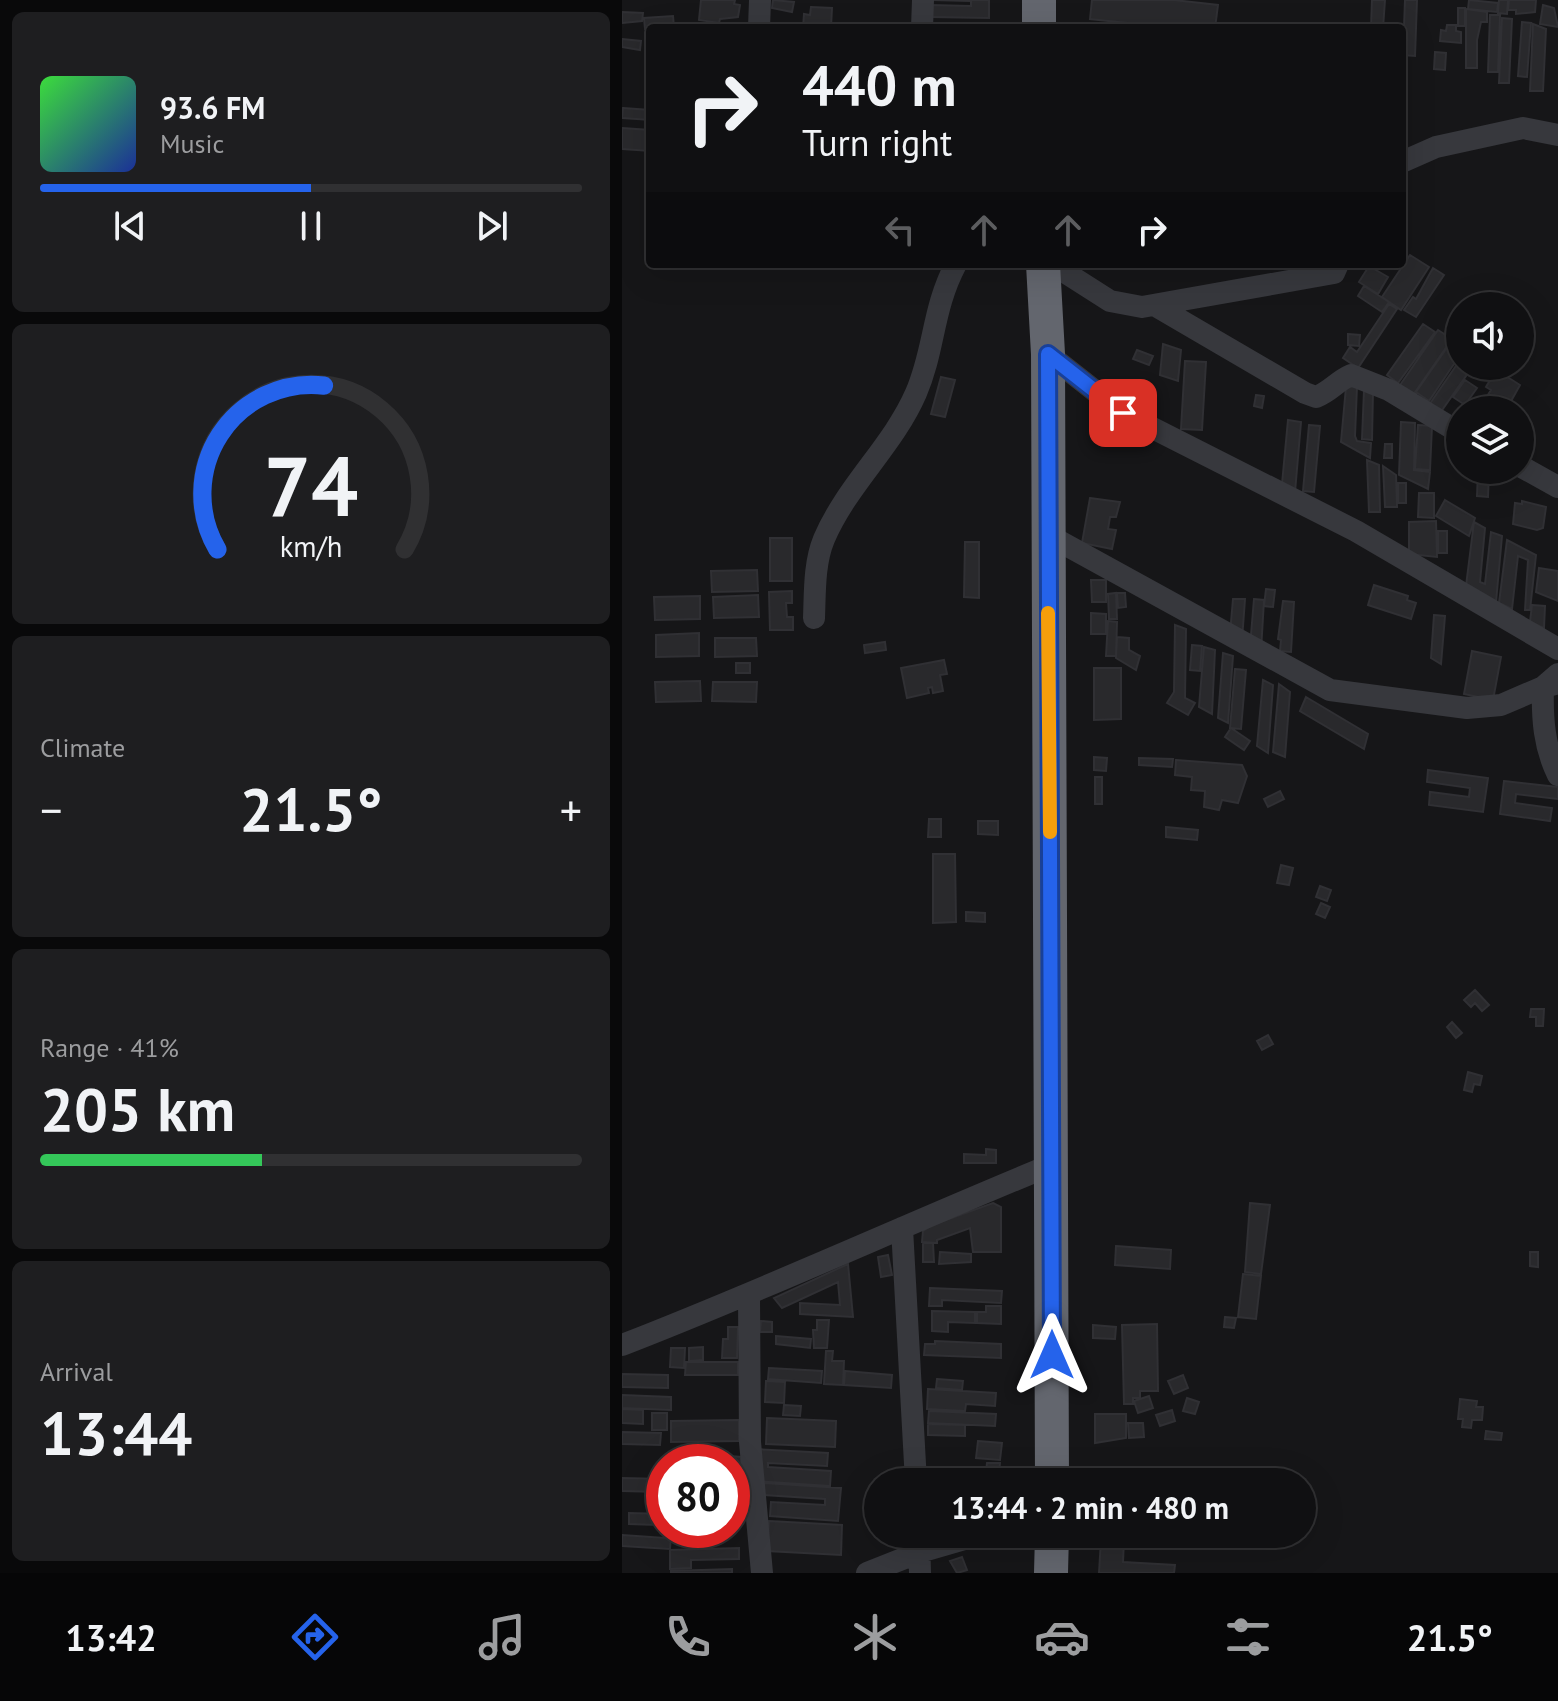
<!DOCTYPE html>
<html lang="en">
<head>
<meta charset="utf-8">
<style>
  :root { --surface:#101012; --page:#1e1e20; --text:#f1f3f6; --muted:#9c9d9f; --line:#303032; --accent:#2563eb }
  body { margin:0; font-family:"PT Sans",sans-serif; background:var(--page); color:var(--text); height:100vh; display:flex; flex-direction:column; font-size:30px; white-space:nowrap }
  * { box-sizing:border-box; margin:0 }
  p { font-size:26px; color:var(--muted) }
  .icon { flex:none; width:44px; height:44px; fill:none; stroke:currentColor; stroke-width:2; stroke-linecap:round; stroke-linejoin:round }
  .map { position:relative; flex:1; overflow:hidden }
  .side { display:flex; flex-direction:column; gap:12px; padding:12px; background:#09090a; width:622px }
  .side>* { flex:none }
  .top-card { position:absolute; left:24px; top:24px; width:760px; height:244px; border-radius:8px; box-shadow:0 8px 32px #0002,0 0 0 2px var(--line); background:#101012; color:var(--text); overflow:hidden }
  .buttons { position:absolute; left:824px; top:292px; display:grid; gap:16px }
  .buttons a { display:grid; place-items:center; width:88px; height:88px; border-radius:50%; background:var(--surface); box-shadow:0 8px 32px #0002,0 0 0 2px var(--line); font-size:40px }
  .speed { position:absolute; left:24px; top:1444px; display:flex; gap:16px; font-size:40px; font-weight:700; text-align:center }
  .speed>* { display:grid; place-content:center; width:104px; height:104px; border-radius:50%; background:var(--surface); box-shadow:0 8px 32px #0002,0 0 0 2px var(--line); line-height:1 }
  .speed .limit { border:12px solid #d22; background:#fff; color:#111 }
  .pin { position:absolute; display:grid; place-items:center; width:68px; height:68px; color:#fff; margin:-34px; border-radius:16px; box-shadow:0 4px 12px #0006 }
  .me { position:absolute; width:88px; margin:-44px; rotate:0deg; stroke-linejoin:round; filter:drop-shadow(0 0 6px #0008) }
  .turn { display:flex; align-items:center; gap:28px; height:168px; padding:0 24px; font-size:36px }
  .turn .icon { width:104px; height:104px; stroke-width:2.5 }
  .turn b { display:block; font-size:56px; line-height:68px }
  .lanes { display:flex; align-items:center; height:76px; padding:0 24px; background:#0003; justify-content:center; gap:40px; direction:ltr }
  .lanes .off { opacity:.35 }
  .big { font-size:60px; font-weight:700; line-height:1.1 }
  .side .card { flex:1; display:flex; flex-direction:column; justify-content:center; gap:12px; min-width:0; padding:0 28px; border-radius:12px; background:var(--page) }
  .side .dial { align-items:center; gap:0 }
  .dial svg { height:208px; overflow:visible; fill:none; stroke:var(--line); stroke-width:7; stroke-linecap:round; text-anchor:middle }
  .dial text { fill:var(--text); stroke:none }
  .song { display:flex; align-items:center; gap:24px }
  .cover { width:96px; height:96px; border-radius:12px; background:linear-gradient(135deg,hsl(120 70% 55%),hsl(230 70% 35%)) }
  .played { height:8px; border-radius:4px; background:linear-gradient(90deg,var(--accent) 50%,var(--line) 50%) }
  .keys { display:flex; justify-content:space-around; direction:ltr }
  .heat { display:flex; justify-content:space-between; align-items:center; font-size:44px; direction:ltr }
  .charge { height:12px; border-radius:6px; background:linear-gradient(90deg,#34c759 41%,var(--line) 0) }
  .trip { position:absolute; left:242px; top:1468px; width:452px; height:80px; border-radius:40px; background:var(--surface); box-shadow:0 8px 32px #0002,0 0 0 2px var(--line); font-weight:700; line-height:80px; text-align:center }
  .dock { display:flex; height:128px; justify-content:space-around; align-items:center; background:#060607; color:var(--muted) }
  .dock .icon { width:56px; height:56px }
  .dock .current { color:var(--accent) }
  .dock b { font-size:36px; color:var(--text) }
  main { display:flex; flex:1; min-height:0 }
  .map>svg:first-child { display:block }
</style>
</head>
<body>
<main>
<section class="side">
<div class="card">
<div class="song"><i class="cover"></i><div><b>93.6 FM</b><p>Music</p></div></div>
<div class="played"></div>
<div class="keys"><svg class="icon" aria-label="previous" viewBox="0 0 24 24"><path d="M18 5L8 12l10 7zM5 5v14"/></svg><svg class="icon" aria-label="pause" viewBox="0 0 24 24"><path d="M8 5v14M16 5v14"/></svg><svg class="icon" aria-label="next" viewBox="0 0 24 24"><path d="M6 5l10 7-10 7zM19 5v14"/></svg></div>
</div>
<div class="card dial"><svg viewBox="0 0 100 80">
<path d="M14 69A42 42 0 1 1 86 69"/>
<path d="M14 69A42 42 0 0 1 55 6" stroke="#2563eb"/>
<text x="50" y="56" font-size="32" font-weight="700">74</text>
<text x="50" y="72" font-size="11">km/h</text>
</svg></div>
<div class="card"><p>Climate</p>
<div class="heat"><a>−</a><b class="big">21.5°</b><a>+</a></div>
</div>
<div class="card"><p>Range · 41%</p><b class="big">205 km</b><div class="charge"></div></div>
<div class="card"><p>Arrival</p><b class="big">13:44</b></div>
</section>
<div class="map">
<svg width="936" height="1573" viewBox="0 0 936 1573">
  <rect width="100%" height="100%" fill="#161618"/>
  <path fill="#29292c" stroke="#303034" stroke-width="2" d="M79,0H113L112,4L118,5L116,17L98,19L97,23L77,20Z
    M151,0L172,2L170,12L150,8Z
    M310,0H367V18L309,17V5L349,6V1Z
    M470,0H552L596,5L593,28H553L468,19Z
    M750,0H763L761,28H749Z
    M783,0H795L793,56L781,55Z
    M847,0L876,3L875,12L846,9Z
    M877,0H886L885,14L876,13Z
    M887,0H914L913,12L894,14V10H886Z
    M921,5L932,8L936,27L918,24Z
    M189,7L210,8L209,27L213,28H181L182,14L188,15Z
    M836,8H843V26H836Z
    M844,9L865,12V22H859L855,40V68H844Z
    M0,12L21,13L20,21L0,23Z
    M868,15H878L876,72H866Z
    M51,16L52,27L23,29L22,18Z
    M880,18L890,19L887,83H877Z
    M900,22L909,23L905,77L896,76Z
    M911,24L924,29L921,91H908Z
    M825,25H834V31L839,32V43L818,41L819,30L824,31Z
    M0,39L19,41L18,50L0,47Z
    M813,52L824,53L823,70L812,69Z
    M1,108L28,110V120L0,118Z
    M0,128L28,130V151L0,149Z
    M788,255L807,267L779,310L760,297Z
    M747,266L766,277L756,294L737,282Z
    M811,268L822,275L794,317L782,310L791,297L794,299Z
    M742,286L767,302L760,312L736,296Z
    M767,304L775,309L736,368L721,358L728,347L735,352Z
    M801,324L813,332L776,383L765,375Z
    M816,330L830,339L789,398L776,388Z
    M726,334L738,335L737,346L726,345Z
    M831,339L838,344V355L807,401L794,392Z
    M541,344L559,350L556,381L538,375Z
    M515,350L531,356L527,365L511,359Z
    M838,360V366H851L818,413L807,405Z
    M563,361L584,362L580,430L559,429Z
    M879,373L898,385L884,410L864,398L869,390L864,387L871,375L876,378Z
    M319,377L333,380L323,417L309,414Z
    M843,380L855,388L843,405L831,397Z
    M735,386L733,436L735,441L749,443L748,458L719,442L724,387Z
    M742,390L751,391L750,440L740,439Z
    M634,395L642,396L640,408L632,406Z
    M666,420L679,422L673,492L660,484Z
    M779,422L793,423L792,470L808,472L806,489L777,475Z
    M687,425L698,426L692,492L681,491Z
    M796,425L810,426L808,470L793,469Z
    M763,444H770V458H762Z
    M745,460L757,465L758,512H747Z
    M761,466L774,475L775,507H763Z
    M856,470H867L866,497L855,496Z
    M776,483H784V503H776Z
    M797,493H812V518L796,517Z
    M468,498L498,502L494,517H488L486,529L494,530L490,549L460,543Z
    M823,500L853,518L847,536L814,516Z
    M900,501L924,507L921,528L915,530L891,524L893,503L900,504Z
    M814,521L815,557L787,554V522Z
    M852,522L863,528L858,582L863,584L869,532L880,536L874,602L844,586Z
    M816,531H825V553H816Z
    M148,538H170V581H148Z
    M885,540L914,555L908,610H903L906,560L896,556L890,609L877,603Z
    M343,542H357V598L342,597Z
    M917,568L936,571V601L914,592Z
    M135,570L136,591L90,592L89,571Z
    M469,580H484V602H470Z
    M752,585L786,596L785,600L794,603L789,619L746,605Z
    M644,589L653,590L651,607L642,606Z
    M170,591V603H164L165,617H171V630H148L147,592Z
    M494,593L495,619H487L486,594Z
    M495,593H503L504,607L496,608Z
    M136,595L137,617L92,618L91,597Z
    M78,596V619L33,620L32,597Z
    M611,599H623L620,640L608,634Z
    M632,599L642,600L639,651L629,635Z
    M661,601L672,602L669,652L658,651L659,640L656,639Z
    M910,605L923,606L922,628L908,622Z
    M469,613L484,614V634H469Z
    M812,615L823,616L819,664L809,658Z
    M486,621L495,622L494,656H484Z
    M553,625L564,629L563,698L573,703L566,715L545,703L552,692Z
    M77,633V656L34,657V635Z
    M495,637L507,638V650L518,656L514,670L494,658Z
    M93,638H134L135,656L93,657Z
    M263,642L264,650L243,653L242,645Z
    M570,645L580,646L578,671L568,670Z
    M582,647L593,650L590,714L577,707Z
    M850,651L879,657L871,700L842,694Z
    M601,653L611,656L606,723L596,718Z
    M322,660L325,674L318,675L321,691L311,693L310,687L306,688L307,693L285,698L279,668Z
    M114,663H128V673H114Z
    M472,668H499V719L472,720Z
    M613,669L624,670L619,729L608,728Z
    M641,680L651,685L646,753L635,746Z
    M78,681L79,701L34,702L33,682Z
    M91,682H135L134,702L90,701Z
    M657,684L668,692L663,757L651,752Z
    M684,697L746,734L742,749L678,711Z
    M609,728L628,741L622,750L603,737Z
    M472,757L485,758L484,771L472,770Z
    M517,758L551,759L550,767L517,765Z
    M554,760L620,765L625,776L616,803L600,800L597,810L582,807L583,791L569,790L570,777L553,775Z
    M806,770L866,778L861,812L807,805L808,792L847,797L848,788L805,782Z
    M473,777H480V804H473Z
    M882,781L936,787V799L894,794L893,803L930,808L928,821L878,814Z
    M658,791L662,799L646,807L642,799Z
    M307,819H319V837H306Z
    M356,821H376V835L356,834Z
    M544,827L576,830L575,840L544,837Z
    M311,854H333L334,922L311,923Z
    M659,865L671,868L667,885L655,883Z
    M698,886L709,890L705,901L694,897Z
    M699,903L708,907L703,918L694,914Z
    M344,912L363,913V922L344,921Z
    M853,990L867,1005L860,1011L853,1003L849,1007L842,1000Z
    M909,1009H922L921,1026H914V1017H908Z
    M830,1022L840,1033L834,1038L825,1027Z
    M646,1035L651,1044L640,1050L635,1041Z
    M846,1072L860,1076L858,1085L852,1084L850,1092L842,1090Z
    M364,1149L374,1150V1163H342V1154L364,1155Z
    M371,1203L379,1207V1252H351L348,1228L315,1240V1243L300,1242L301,1231L310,1225Z
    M628,1203L648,1205L639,1274L623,1272Z
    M301,1243H311L312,1262H301Z
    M494,1246L549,1250L548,1269L493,1265Z
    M318,1252L349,1254V1262L317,1264Z
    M908,1252H916V1267L908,1266Z
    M266,1255L270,1275L259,1277L256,1257Z
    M226,1264L231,1317L178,1314V1303L218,1305L216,1282L160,1308L152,1298Z
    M621,1274L639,1276L634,1319L616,1317Z
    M308,1288L380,1291L379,1303L320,1300V1306H307Z
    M364,1306H379V1324L355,1323V1312H364Z
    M310,1311L353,1312V1323L326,1322V1332L310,1331Z
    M603,1317L614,1318L612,1328L602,1327Z
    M195,1320H207L205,1348H192L191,1330H195Z
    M139,1321L150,1322V1332H138Z
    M535,1324L536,1391H518V1398H511V1404H502L500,1325Z
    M471,1325L494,1327L493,1339L471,1338Z
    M106,1327H116L115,1358H100L101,1339H106Z
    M154,1336L189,1339L188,1348L154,1344Z
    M313,1341L379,1344V1358L302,1355L303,1344H313Z
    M81,1347V1360L67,1361V1348Z
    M49,1348H63L62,1368L48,1367Z
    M204,1351H211L210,1361H222L221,1385L202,1384Z
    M64,1362H116V1375H63Z
    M147,1368L200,1371L199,1383L146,1379Z
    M223,1371L270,1375L269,1388L222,1385Z
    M0,1374L46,1375V1388L0,1387Z
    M561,1375L566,1388L552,1394L546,1381Z
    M315,1379L341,1381L340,1390L314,1388Z
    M144,1381L163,1382L162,1403L143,1402Z
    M306,1389L374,1393L373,1406L344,1404L343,1411L305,1409Z
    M0,1395L49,1397V1410L0,1408Z
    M527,1396L531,1408L516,1413L512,1401Z
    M565,1398L577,1402L573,1414L561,1411Z
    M838,1399L855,1401L854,1407H861L860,1420H850L849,1428L840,1427L841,1419H836Z
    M162,1405L179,1406L178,1416L161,1415Z
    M0,1409L21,1410V1424L0,1423Z
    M550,1410L553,1421L538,1426L534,1415Z
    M307,1411L374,1414L373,1426L306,1423Z
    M30,1413H45V1430H30Z
    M473,1414H504V1438L473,1443Z
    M145,1418L214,1421L213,1447L144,1444Z
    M117,1420V1441L49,1442V1421Z
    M506,1423H521L522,1437L507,1438Z
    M306,1424L343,1425V1436L306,1435Z
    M864,1431L880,1433L879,1440L863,1439Z
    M0,1432L39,1433L38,1445L0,1444Z
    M356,1441L380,1443L378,1460L354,1458Z
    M133,1449L206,1453L205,1466L146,1463V1467L209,1471L208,1486L134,1481Z
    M83,1455V1462H48V1456Z
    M108,1456L119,1457L118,1473L110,1472Z
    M365,1463H378L377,1473L364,1472Z
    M0,1478L42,1479V1500H37L38,1492L0,1491Z
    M142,1483L219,1488L216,1521L148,1516L149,1502L203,1505V1499L142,1495Z
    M7,1513L42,1514V1530L47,1531L36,1530V1525L7,1524Z
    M147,1521L220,1525L219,1555L145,1551Z
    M43,1534L49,1535L48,1549L0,1546V1535L43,1538Z
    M479,1539L502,1540L501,1562L553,1565L552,1573H477Z
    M117,1548V1559L69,1560V1568L48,1569V1550Z
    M340,1557L345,1570L335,1573L328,1561Z
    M110,1569V1573H49V1571Z"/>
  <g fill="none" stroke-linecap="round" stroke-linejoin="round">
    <path stroke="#37383d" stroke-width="22" d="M137,28L138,0
      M300,28L301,0
      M780,162L814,147L901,128L936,135
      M430,264L488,301L520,307L712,273L716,264
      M534,306L683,393L694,397C709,391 715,381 729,375L767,390L838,433
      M426,354L501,413L734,531L936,649
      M898,466L936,487
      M426,535L708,690L845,708L879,705L921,687L936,674
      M192,618C193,592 192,563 202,539C225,485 271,446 294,393C313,349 310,309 334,264
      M933,684L921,687C920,718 922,747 936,775
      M280,1228L294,1482
      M127,1296L128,1442L140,1573
      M0,1345C145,1289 285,1224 429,1165
      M297,1534L298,1573
      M245,1573L298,1552L360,1534"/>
    <path stroke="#63666e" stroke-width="34" d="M417,0V28
      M421,264L426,354L430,1482
      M429,1573L430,1534"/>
  </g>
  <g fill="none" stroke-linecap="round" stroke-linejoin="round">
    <g stroke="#184099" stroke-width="20">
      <path id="route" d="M430,1355L426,354L501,413"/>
    </g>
    <use href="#route" stroke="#2563eb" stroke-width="14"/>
    <path stroke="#f59e0b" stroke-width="14" d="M426,613L428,832"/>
  </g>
</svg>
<div class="buttons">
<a><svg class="icon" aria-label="sound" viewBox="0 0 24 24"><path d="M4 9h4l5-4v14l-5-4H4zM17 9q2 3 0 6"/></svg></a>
<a><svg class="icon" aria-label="layers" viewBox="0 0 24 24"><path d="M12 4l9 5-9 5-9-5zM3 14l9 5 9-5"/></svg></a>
</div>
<div class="speed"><div class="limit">80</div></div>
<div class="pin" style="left:501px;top:413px;background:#d93025"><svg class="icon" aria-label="arrive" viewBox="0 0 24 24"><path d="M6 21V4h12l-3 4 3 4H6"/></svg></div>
<svg class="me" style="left:430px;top:1355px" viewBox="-20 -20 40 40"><path d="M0-17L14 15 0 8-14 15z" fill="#2563eb" stroke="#fff" stroke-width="4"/></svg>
<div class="trip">13:44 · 2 min · 480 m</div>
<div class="top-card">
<div class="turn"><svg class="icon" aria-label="right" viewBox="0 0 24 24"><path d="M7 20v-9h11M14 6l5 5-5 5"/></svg><div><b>440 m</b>Turn right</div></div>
<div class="lanes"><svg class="icon off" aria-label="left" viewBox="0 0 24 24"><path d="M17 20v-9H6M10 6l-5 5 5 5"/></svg><svg class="icon off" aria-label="ahead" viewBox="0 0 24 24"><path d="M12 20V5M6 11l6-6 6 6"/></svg><svg class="icon off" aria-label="ahead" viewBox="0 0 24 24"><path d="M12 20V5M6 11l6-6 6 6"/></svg><svg class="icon" aria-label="right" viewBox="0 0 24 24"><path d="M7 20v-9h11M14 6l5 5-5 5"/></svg></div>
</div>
</div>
</main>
<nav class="dock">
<b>13:42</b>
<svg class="icon current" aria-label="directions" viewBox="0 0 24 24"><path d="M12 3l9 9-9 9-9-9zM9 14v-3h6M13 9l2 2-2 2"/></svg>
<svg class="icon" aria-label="music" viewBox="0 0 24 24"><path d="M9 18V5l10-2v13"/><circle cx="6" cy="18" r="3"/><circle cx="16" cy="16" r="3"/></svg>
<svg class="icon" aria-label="phone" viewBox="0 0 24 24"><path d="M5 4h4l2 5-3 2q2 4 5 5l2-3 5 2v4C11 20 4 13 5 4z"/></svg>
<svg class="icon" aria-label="climate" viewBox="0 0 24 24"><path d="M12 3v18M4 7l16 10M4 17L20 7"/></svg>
<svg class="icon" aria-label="car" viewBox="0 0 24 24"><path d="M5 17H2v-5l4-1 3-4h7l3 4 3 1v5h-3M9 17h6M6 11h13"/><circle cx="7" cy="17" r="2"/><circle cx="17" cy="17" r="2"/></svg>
<svg class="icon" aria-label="filters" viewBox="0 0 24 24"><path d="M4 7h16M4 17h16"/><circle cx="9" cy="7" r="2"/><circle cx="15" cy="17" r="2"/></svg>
<b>21.5°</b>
</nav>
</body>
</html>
